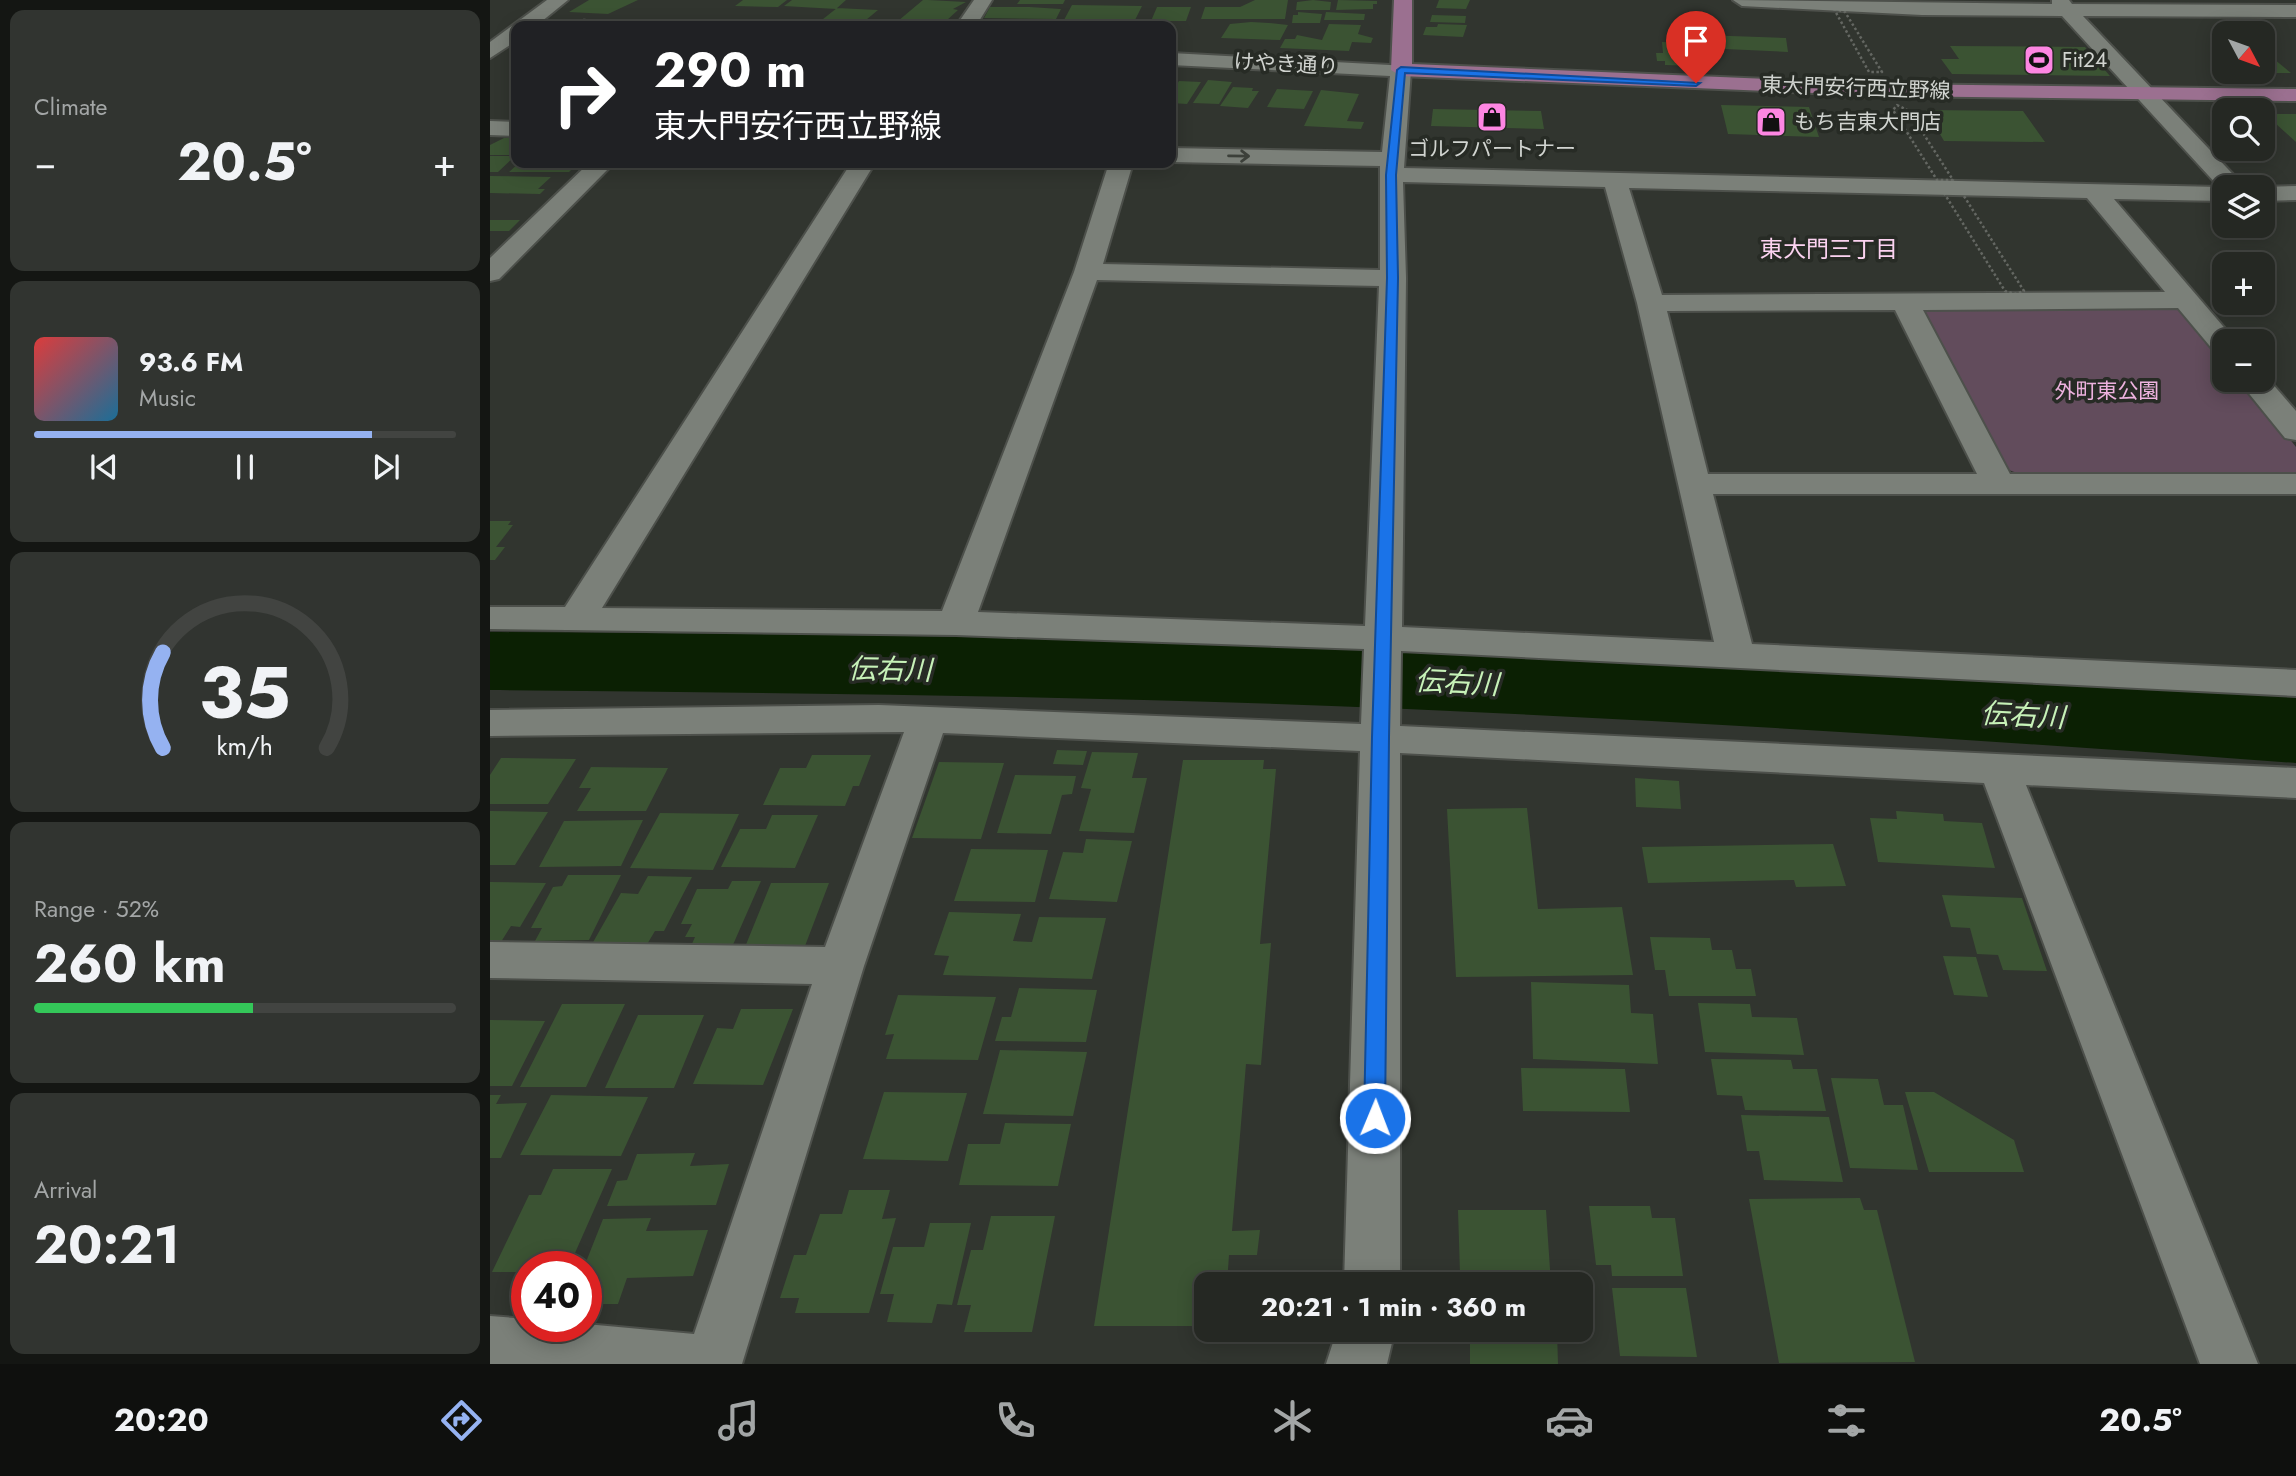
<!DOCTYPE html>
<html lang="en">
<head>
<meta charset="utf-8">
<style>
  :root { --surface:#252823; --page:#313430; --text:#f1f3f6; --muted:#a3a6a6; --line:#424441; --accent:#95b2f1 }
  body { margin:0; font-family:Jost,"Noto Sans JP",sans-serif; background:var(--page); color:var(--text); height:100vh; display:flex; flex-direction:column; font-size:26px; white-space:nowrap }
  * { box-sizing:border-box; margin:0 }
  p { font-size:23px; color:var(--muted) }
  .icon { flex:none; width:38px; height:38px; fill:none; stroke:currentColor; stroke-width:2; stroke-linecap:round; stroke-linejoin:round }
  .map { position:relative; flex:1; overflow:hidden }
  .panel { display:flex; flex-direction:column; gap:10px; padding:10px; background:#141613; width:490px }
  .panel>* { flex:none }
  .top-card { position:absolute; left:21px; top:21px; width:665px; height:147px; border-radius:14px; box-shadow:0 4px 18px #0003,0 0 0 2px var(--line); background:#202124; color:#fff; overflow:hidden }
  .needle { width:46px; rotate:131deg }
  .fabs { position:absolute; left:1722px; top:21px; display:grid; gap:14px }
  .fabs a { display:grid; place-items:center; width:63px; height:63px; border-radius:14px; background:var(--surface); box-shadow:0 4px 18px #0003,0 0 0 2px var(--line); font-size:35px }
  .speed { position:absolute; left:21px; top:1251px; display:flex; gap:14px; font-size:35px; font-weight:700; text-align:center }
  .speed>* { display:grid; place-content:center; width:91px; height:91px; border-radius:50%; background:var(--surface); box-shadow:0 4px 18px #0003,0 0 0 2px var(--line); line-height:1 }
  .speed .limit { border:10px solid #d22; background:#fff; color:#111 }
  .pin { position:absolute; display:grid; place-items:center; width:60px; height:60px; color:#fff; margin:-72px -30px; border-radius:50% 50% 50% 0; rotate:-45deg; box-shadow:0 0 7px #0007 }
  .pin .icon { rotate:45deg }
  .me { position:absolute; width:77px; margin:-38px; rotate:1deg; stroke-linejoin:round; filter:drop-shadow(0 0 5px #0008) }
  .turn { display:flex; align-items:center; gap:24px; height:147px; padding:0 28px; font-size:32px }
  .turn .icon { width:91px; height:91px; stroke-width:2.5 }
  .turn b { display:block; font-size:49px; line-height:60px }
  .big { font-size:52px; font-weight:700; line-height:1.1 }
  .panel .card { flex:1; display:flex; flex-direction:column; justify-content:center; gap:10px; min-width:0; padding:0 24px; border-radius:14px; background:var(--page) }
  .panel .dial { align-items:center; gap:0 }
  .dial svg { height:182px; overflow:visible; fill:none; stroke:var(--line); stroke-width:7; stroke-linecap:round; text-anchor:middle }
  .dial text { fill:var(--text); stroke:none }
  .song { display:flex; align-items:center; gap:21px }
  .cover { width:84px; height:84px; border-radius:10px; background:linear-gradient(135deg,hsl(0 70% 55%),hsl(200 70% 35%)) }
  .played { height:7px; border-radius:4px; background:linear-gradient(90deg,var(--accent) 80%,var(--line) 80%) }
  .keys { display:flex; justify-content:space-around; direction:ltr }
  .heat { display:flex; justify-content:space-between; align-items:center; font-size:38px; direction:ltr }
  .charge { height:10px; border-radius:5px; background:linear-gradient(90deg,#34c759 52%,var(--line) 0) }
  .trip { position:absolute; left:704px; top:1272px; width:399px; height:70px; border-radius:14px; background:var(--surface); box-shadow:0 4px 18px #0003,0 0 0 2px var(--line); font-weight:700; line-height:70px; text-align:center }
  .menu { display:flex; height:112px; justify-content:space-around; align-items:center; background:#0f100e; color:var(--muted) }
  .menu .icon { width:49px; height:49px }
  .menu .on { color:var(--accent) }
  .menu b { font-size:32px; color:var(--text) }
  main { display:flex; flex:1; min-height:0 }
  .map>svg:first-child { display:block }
</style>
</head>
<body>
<main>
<section class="panel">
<div class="card"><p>Climate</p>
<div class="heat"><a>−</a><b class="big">20.5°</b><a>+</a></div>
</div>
<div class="card">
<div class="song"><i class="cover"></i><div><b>93.6 FM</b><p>Music</p></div></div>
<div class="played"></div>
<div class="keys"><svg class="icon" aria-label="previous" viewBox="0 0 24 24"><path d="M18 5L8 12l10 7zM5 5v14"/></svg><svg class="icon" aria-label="pause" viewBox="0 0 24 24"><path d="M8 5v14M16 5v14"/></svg><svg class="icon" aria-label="next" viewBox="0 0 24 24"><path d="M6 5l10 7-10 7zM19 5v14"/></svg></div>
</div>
<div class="card dial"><svg viewBox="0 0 100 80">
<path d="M14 69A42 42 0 1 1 86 69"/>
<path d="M14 69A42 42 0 0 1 14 27" stroke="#95b2f1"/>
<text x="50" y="56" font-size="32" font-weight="700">35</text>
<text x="50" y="72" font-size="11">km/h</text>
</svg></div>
<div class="card"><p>Range · 52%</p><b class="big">260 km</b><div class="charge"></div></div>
<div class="card"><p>Arrival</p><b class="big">20:21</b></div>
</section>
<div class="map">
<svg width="1806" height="1364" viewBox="0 0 1806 1364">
  <rect width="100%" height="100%" fill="#31352f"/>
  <path fill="#624c5c" d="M1682,307L1700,313L1734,356V380H1753L1806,447V475L1527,473L1508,466L1428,310Z"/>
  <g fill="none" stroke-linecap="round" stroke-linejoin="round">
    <path fill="#0b2003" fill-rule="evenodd" d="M0,632C306,634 612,637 917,649C1214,660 1510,678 1806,697V763C1510,741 1214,722 917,709C612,696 306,693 0,690Z"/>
  </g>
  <path fill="#3b5333" d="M99,0H148L118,14L79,12Z
    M253,0H297L288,7L245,6Z
    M302,0H356L346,9L294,6Z
    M433,0H438L476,2L463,9L468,10L456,21L450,20L447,26H402Z
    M530,0H575L573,4H527Z
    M765,0H798L795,19H711L715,7H750Z
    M823,0L841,2L840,10H806L807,2Z
    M848,0L887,1V4H883V9L846,10Z
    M949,0H980L976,9L946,8Z
    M582,5L652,6L645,20H574Z
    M500,7H539L571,9L566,19L494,18Z
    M667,7H701L696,21H661Z
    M347,8L388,10L370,25L328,23Z
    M808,12L832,14L830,23H802L803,15H808Z
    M836,12L875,14L874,20H834Z
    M942,15L976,16L975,23L940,22Z
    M492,21L570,22L568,26H489Z
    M761,22L779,23L798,25L790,40L731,38L740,24Z
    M608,23L626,24L645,23L643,26H605Z
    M839,24L871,25L868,34L883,38L881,43L862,42L859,51L790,48L795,39H805L807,35L832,40Z
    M948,24L977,25L973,37L933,35L936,27H947Z
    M1213,35L1296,38L1298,52L1213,48Z
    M1172,42L1205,43L1207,66L1175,65V61H1167L1166,53H1173Z
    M1460,46L1595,47L1620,76L1462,74L1451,59H1469Z
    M1773,50L1801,73H1773Z
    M718,80L742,82L729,104L703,103Z
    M689,81L711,82L697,104L681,103V93Z
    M743,87L763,88L762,91H769L758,108L730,106Z
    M787,89L823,91L814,109L777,107Z
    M831,90L869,94L857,121L874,122L871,129L814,126Z
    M1231,105L1319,107L1329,137L1238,134Z
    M943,109L1051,111L1054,129L941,126Z
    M1436,110L1533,111L1555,142L1454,141Z
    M1775,114H1806V142Z
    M14,138H26V155H0V145Z
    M0,156H25L8,172H0Z
    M29,163H75L72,166H85L79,172H19Z
    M0,176L61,177L48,189H55L50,194L0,193Z
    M0,220H30L19,231H0Z
    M0,521H21L18,525H23L6,547H15L5,560H0Z
    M567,750L597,751L593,765L563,764Z
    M602,752L648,753L642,778H657L644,833L589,831L601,789L591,788Z
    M322,755H381L369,786H363L355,806L273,805L290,768H316Z
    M11,758L86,759L58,804H0V775Z
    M693,760H774L773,769H786L770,944L781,943L771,1065L756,1064L742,1231L770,1230L767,1255H739L737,1284H716L712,1326H604Z
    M449,762L514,763L491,839L422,838Z
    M101,767L178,768L156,811H87L101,788H89Z
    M525,775L586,776L582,794L572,795L561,834L507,833Z
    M1145,778L1189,781L1191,809L1146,807Z
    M1037,808L1048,909L1132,907L1143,975L966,977L957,809Z
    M0,811L58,812L25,865H0Z
    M1406,811L1453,814L1454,821L1492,823L1505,868L1388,862L1380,818L1407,819Z
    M170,813L249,814L223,870L140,868Z
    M282,815H328L305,868L231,867L250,829H276Z
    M153,820L131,866L49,867L74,821Z
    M596,839L642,841L627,902L559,899L573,852L593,853Z
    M1343,844L1356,886L1306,887L1304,880L1158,883L1152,847Z
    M481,849L558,850L545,902L464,901Z
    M78,875H131L99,940L45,941L52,928H41L63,887L72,886Z
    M158,876L202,877L174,931H165L156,946L102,944L131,893L148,894Z
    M242,881H271L242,947L201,946L205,937H195L202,924H191L207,889H238Z
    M0,882L56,883L30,927L21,926L6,950H0Z
    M281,883H339L315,946L255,947Z
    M1452,895L1532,898L1557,971L1513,970L1508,955L1487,954L1480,928L1461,927Z
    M459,912L531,914L523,941L542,942L549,917L616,918L602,979L453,975L459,956L444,955Z
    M1160,937L1220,938L1222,950H1242L1246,969H1261L1266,996H1179L1175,970H1165Z
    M1453,956L1486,957L1498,997L1464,995Z
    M1041,982L1139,985L1141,1013L1163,1014L1168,1064L1043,1059Z
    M529,988L607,990L596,1042L505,1041L512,1017H521Z
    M408,995L506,997L488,1060L396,1059L404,1034L395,1035Z
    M1208,1003L1260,1004L1262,1017L1307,1018L1314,1055L1215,1052Z
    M72,1004H135L96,1087H30Z
    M251,1009H303L273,1085L203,1084L227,1028L243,1029Z
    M148,1015H214L184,1088H115Z
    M0,1020L55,1021L22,1086H0Z
    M510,1050L597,1052L583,1116L493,1114Z
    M1221,1059L1301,1060L1303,1069H1327L1336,1111L1255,1110L1252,1096L1227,1095Z
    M1031,1068L1135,1069L1140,1112L1033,1111Z
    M1341,1078L1388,1079L1394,1105H1413L1428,1170L1360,1168Z
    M394,1092L477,1093L458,1161L373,1159Z
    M1415,1092H1444L1524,1140L1534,1172H1439Z
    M0,1095H11L6,1104L37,1103L11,1158H0Z
    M61,1095L158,1097L131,1156L30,1155Z
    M1251,1115L1339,1117L1353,1182L1274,1180L1269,1151H1257Z
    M515,1123L581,1124L568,1186L469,1185L478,1144H510Z
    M205,1153L200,1166L239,1164L226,1205L117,1206L127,1181L137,1180L147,1154Z
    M63,1169H122L85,1253L73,1252L66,1267H37V1272H2L39,1195H51Z
    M359,1190H400L392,1219L406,1218L379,1313H305L309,1298H290L304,1255H316L330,1214H352Z
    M1370,1198L1374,1210H1387L1425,1362L1289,1363L1259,1199Z
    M1099,1206H1160L1162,1218H1185L1193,1276H1122L1121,1265H1106Z
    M968,1210H1056L1061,1284H992L991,1273H970Z
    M501,1216H565L542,1332H474L481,1305H467L481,1250H493Z
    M161,1218L156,1231L218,1230L203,1276L137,1278L128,1304H96V1267H94L113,1219Z
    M440,1223H481L462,1305L447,1304L442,1323L397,1322L404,1294H390L403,1247H434Z
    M1122,1288H1196L1207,1357L1130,1356Z
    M980,1330H1067L1068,1364H980Z"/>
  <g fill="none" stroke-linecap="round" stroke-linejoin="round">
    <g stroke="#4d504b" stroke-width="4">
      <path id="minor" d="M57,0H78L46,26H26V41L0,58V42Z
        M484,0H502L486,26H466Z
        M1243,0L1562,4V0H1579L1582,4L1806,5V17L1593,16L1755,187H1734V201L1624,199L1744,339L1746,341H1734V354L1724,351L1688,308L1433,310L1520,474H1806V494H1223L1262,644L1806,670V696L911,651L910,726L1806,768V798L1536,785L1768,1364H1710L1494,783L910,753V1284H854L870,751L453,733L374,966L252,1364H0V1316L37,1319V1326L96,1324L204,1334L322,984L0,978V942L335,947L414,732L0,736V710L389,705L871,724L874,649L466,635L0,629V607H75L361,163H385L112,608L452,611L584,272L619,163H643L613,264L890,270V166L681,162V148L892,152L900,76L681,65V53L918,66L921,70L914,168L1729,187L1572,16L1432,15L1252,6ZM913,182L1115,187L1147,303L1224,642L912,627L916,278ZM1139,188L1597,198L1675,292L1172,295ZM607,280L889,286L875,626L488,612ZM1405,310L1487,474H1218L1177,311Z
        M0,121L26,122V136L0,135Z
        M99,163H124L9,279L0,281V258Z
        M1806,186V200L1773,201L1771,187Z
        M1774,374L1806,411V440L1795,438L1748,380H1773Z
        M847,1330H905L897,1364H836Z"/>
    </g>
    <g stroke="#4d504b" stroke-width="4">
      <path id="major" d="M904,0H922V64L1397,84L1806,89V101L1397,96L911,76L901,70Z"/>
    </g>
    <path stroke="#646762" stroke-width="2.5" stroke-dasharray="2.5 2.5" stroke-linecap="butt" d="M1344,9L1355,12L1392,72H1379Z
      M93,20L218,26
      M1407,105L1419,111L1463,180H1447L1403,110Z
      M1461,191L1472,193L1534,291L1525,294L1515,291L1454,193Z"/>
    <use href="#minor" fill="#7b8079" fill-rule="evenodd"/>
    <use href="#major" fill="#9b7090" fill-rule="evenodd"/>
  </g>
  <defs><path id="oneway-shaft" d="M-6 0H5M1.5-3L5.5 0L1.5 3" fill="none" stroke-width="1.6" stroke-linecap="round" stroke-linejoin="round" transform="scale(1.75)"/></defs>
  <use stroke="#3c403a" href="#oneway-shaft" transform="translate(749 156) rotate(1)"/>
  <path fill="#1a73e8" stroke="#114b97" stroke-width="2" d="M911,67L1210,83L1206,86L915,73L906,175L908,278L899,737L895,1118L892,1125L885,1127L877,1125L874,1118L882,737L897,278L896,175L907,70Z"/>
  <defs>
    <g id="stadium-square" transform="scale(1.575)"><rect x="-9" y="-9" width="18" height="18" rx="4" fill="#fd86e2" stroke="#272b25"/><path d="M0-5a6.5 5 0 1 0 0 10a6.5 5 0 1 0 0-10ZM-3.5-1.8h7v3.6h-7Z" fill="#111"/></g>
    <g id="shop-square" transform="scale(1.575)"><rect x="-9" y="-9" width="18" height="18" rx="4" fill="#fd86e2" stroke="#272b25"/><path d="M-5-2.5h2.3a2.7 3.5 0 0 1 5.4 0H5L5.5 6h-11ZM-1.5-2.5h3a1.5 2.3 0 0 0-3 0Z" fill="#111"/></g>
  </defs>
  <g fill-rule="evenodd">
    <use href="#stadium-square" x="1549" y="60"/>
    <use href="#shop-square" x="1002" y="117"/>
    <use href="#shop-square" x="1281" y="122"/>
  </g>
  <g text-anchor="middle" stroke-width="7" stroke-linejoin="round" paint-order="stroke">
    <g font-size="21" fill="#d1d4d0" stroke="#272b25" text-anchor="start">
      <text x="1572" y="67">Fit24</text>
      <text x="1304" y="129">もち吉東大門店</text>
      <text x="1002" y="156" text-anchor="middle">ゴルフパートナー</text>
    </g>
    <g font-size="21" fill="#d1d4d0" stroke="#272b25">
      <text transform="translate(796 64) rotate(3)" y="7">けやき通り</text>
      <text transform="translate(1366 88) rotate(2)" y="7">東大門安行西立野線</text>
    </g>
    <g font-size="21" fill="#edb2de" stroke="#272b25">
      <text x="1617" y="398">外町東公園</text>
    </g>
    <g font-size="23" fill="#fbd2f0" stroke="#272b25">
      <text x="1339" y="257">東大門三丁目</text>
    </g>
    <g font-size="28" font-style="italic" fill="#c7f2b8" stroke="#272b25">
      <text transform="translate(400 669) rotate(1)" y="10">伝右川</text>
      <text transform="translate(967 682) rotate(3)" y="10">伝右川</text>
      <text transform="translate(1533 715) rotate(3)" y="10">伝右川</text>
    </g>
  </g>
</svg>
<div class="fabs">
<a><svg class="needle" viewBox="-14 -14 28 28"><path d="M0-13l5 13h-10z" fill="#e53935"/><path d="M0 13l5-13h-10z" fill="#a3a6a6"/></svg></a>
<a><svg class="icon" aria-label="search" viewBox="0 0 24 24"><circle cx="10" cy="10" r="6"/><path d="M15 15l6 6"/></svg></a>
<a><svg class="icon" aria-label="layers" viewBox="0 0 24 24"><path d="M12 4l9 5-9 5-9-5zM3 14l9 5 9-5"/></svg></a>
<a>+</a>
<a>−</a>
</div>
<div class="speed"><div class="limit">40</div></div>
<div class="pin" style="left:1206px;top:83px;background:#d93025"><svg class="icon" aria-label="arrive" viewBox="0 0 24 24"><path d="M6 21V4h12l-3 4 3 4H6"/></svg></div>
<svg class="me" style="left:885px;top:1118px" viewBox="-20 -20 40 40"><circle r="17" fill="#1a73e8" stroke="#fff" stroke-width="3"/><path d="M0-11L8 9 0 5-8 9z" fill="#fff"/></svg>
<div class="trip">20:21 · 1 min · 360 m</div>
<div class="top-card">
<div class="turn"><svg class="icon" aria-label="right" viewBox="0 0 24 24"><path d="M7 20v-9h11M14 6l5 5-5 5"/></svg><div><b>290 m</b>東大門安行西立野線</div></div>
</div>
</div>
</main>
<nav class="menu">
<b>20:20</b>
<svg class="icon on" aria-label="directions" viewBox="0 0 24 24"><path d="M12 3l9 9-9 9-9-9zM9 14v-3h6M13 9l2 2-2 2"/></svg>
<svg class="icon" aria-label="music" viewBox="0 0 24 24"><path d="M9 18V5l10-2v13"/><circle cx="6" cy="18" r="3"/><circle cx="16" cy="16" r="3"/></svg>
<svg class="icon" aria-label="phone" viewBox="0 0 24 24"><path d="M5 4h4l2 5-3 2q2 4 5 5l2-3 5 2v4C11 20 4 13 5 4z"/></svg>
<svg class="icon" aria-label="climate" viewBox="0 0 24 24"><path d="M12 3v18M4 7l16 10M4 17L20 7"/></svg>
<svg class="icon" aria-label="car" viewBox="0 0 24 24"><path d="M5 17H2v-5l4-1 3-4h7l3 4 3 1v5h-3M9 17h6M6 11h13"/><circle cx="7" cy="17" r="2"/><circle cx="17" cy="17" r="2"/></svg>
<svg class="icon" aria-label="filters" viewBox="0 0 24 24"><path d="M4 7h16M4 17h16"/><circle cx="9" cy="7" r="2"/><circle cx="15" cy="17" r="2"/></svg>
<b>20.5°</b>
</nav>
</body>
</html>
